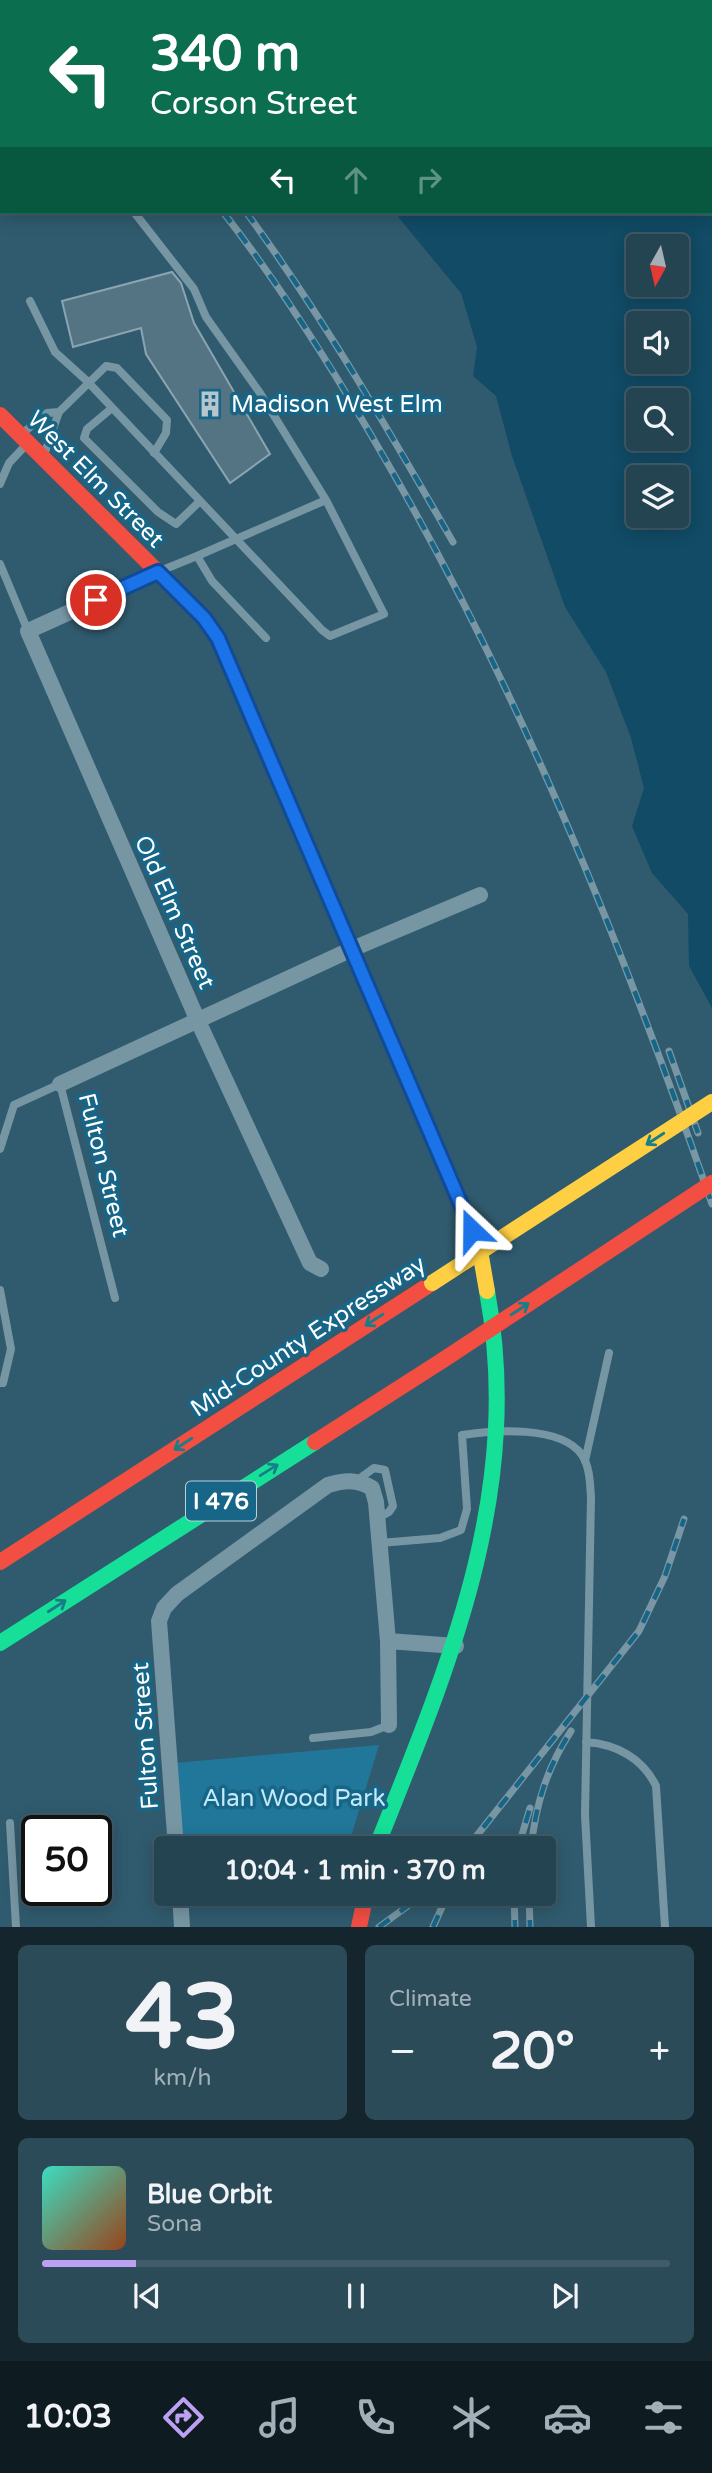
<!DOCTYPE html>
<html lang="en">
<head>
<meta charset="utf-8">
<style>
  :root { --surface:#244452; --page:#2c4b59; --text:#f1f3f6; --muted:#a3b0b8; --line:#415c69; --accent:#bca0f2 }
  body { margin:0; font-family:"Varela Round",sans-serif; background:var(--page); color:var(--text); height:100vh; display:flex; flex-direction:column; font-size:26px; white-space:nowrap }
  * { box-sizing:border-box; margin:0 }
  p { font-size:23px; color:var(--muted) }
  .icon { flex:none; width:38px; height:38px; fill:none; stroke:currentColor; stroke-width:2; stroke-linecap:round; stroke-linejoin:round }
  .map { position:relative; height:1927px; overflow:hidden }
  .details { display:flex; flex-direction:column; gap:18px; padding:18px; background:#14252d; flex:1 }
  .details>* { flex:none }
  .top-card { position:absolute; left:0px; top:0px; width:712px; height:214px; box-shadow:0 4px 18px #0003,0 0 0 2px var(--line); background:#0b6e4f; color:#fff; overflow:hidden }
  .needle { width:46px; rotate:188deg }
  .fabs { position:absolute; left:626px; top:234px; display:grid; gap:14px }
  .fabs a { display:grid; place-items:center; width:63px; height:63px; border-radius:7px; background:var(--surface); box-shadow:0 4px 18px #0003,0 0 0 2px var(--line); font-size:35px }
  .speed { position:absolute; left:21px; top:1815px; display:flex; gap:14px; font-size:35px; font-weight:700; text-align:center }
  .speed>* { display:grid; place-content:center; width:91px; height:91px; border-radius:50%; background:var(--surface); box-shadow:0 4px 18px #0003,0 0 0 2px var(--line); line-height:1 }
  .speed .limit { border:4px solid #111; border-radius:10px; background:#fff; color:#111 }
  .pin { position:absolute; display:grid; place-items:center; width:60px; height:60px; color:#fff; margin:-30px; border:4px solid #fff; border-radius:50%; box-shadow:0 2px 7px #0007 }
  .me { position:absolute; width:77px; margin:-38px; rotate:337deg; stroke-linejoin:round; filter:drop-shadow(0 0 5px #0008) }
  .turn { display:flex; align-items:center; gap:24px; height:147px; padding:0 35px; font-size:32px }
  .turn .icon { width:91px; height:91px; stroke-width:2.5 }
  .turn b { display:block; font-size:49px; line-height:60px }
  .lanes { display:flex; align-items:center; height:66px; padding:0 35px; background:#0003; justify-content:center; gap:35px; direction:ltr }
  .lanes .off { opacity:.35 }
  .big { font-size:52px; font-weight:700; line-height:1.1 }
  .details .card { flex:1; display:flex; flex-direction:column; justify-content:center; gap:10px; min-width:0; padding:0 24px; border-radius:10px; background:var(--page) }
  .details .dial { align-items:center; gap:0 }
  .dial b { font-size:91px; line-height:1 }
  .song { display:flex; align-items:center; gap:21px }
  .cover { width:84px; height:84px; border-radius:10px; background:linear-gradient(135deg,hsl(170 70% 55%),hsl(20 70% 35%)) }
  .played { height:7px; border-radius:4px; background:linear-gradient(90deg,var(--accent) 15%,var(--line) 15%) }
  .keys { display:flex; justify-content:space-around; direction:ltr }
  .heat { display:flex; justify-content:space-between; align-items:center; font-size:38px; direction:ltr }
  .details .tiles { flex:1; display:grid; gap:18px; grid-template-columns:1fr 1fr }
  .card:last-child { grid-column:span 2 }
  .trip { position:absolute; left:154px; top:1836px; width:402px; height:70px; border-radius:7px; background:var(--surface); box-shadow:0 4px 18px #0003,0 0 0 2px var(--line); font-weight:700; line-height:70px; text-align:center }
  .tab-bar { display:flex; height:112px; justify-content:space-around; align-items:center; background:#0e1b21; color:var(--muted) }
  .tab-bar .icon { width:49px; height:49px }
  .tab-bar .selected { color:var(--accent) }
  .tab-bar b { font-size:32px; color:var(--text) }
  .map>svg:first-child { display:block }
</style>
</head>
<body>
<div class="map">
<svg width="712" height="1927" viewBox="0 0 712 1927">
  <rect width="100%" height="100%" fill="#305b6e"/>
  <path fill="#217799" d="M379,1745L350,1840L182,1848L174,1763Z"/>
  <path fill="#114b65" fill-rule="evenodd" d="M351,0H634V2H351Z
    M711,78H712V1008L689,966L688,914L652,873L632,826L644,788L631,738L606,672L565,607L512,456L496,396L473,376L477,347L461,293L399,218L398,212H710ZM639,247H677V285H639ZM639,324H677V362H639ZM639,401H677V439H639ZM639,478H677V516H639Z"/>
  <path fill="#547483" stroke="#8aa5b1" stroke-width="2" d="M172,272L181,283L194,323L270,454L230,483L146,354L141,328L73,347L62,301Z"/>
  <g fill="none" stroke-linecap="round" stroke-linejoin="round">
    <path stroke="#7796a4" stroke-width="8" d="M0,61L2,63
      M0,92L2,91
      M30,301L55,352L87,381L322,630L330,636L384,614L326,500L260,393L206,317L194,289L134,212
      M112,408L87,429L84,438L158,512L176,524L199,502
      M23,433L47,413L59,412
      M44,455L59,412L106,366L117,368L167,420L166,433L154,453
      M0,484L9,463L26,445
      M197,556L326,500
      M0,564L28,631
      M160,571L197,556L212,581L266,638
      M0,1149L14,1105L60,1084L115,1298
      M0,1290L11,1349L3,1383H0
      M585,1461L609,1353
      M356,1481L374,1468L385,1470L393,1506L389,1512L378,1518
      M380,1543L440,1538L461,1530L467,1509L462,1435C493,1430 561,1425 582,1455C590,1467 590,1484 591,1497L585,1815L591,1927
      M313,1738L371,1732L389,1725
      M586,1742C617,1744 643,1759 656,1786L665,1927
      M10,1823L16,1927"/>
    <path stroke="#7796a4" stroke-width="16" d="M158,572L28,631L198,1021L310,1263L321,1269
      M60,1084L350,950L480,895
      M389,1725L388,1641L456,1646
      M176,1848L159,1621L164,1608L177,1594L328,1485C345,1480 356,1479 372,1488L376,1502L388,1641
      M180,1894L182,1927"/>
    <path stroke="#16e098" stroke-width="16" d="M0,1643L315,1442
      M376,1848C449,1665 524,1492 487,1291"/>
    <path stroke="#ffcf43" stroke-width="16" d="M324,885L479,1245L487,1291"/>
    <path stroke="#f24e42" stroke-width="16" d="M0,415L204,618L218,638L324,885
      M315,1442L443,1360
      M0,1562L432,1283
      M359,1927L366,1894"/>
    <g stroke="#7896a3" stroke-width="7">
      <path id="rail" d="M59,0L60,2
        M71,0L73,2
        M223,212C284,290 336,374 385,459C522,695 623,947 712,1204
        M246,212C323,317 388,429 453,542
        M669,1051L698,1133
        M467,1848L639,1631L665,1576L684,1519
        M518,1848L530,1808
        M531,1848C536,1803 547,1768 571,1731
        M514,1894L515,1927
        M529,1894L530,1927
        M379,1927L424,1894
        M433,1927L448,1894"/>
    </g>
    <use href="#rail" stroke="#176587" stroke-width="4.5" stroke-dasharray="13" stroke-linecap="butt"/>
    <path stroke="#ffcf43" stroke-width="16" d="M432,1283L712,1102"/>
    <path stroke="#f24e42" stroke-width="16" d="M443,1360L712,1183"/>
  </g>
  <defs><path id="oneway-shaft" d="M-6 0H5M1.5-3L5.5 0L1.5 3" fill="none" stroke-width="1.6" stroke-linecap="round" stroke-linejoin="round" transform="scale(1.75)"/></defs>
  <g stroke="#177e8a">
    <use href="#oneway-shaft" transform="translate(655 1139) rotate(147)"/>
    <use href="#oneway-shaft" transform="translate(520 1309) rotate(-33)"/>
    <use href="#oneway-shaft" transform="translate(374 1320) rotate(147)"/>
    <use href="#oneway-shaft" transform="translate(183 1444) rotate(147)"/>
    <use href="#oneway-shaft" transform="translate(269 1470) rotate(-32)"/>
    <use href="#oneway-shaft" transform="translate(57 1606) rotate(-33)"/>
  </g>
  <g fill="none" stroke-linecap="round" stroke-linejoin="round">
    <g stroke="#114b97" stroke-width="18">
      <path id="route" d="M96,600L158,572L204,618L218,638L472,1230"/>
    </g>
    <use href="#route" stroke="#1a73e8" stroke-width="12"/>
  </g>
  <defs>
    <g id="building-bare" transform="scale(2.1)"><path d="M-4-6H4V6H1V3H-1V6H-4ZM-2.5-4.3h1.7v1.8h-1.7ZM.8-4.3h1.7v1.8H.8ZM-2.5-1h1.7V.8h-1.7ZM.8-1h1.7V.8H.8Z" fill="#b7c6cc" stroke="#176587" stroke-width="2.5" paint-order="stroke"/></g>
  </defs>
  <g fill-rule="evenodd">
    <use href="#building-bare" x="210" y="404"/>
  </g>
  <g text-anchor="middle" stroke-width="7" stroke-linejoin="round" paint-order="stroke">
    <rect fill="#176587" stroke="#b9d1db" stroke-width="2" x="186" y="1481.5" width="70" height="39" rx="5"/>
    <g font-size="23" font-weight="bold" fill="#fff">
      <text x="221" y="1509">I 476</text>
    </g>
    <g font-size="24" fill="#fff" stroke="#176587" text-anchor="start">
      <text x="231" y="412">Madison West Elm</text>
    </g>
    <g font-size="24" fill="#fff" stroke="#176587">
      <text transform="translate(96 479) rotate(45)" y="8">West Elm Street</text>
      <text transform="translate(175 912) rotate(66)" y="8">Old Elm Street</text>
      <text transform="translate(104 1165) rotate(76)" y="8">Fulton Street</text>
      <text transform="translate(308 1336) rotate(-33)" y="8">Mid-County Expressway</text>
      <text transform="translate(145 1736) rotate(-94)" y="8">Fulton Street</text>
    </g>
    <g font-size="24" fill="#c2eafa" stroke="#176587">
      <text x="294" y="1806">Alan Wood Park</text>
    </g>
  </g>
</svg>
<div class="fabs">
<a><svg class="needle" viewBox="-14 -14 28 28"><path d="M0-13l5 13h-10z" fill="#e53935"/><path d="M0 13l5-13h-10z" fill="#a3b0b8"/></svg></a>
<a><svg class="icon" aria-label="sound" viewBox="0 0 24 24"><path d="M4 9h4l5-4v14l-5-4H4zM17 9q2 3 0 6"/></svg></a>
<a><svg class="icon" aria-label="search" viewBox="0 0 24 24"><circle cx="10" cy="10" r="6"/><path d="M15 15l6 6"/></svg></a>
<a><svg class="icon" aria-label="layers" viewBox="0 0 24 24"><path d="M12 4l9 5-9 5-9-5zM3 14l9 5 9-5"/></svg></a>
</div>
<div class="speed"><div class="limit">50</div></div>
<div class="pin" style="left:96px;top:600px;background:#d93025"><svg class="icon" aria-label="arrive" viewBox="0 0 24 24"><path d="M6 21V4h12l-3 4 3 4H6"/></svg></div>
<svg class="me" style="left:472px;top:1230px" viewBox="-20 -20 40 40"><path d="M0-17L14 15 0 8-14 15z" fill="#1a73e8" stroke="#fff" stroke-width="4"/></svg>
<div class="trip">10:04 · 1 min · 370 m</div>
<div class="top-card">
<div class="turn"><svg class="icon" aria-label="left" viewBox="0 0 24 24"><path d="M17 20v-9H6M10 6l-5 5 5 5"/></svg><div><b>340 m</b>Corson Street</div></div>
<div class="lanes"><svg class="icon" aria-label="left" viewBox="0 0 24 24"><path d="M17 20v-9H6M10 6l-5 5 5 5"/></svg><svg class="icon off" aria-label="ahead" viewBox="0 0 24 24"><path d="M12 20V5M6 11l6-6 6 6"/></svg><svg class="icon off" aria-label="right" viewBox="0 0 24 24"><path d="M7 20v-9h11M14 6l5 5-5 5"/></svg></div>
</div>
</div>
<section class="details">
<div class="tiles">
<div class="card dial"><b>43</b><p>km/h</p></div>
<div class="card"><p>Climate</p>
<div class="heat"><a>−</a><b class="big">20°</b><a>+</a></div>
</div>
<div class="card">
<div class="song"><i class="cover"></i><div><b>Blue Orbit</b><p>Sona</p></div></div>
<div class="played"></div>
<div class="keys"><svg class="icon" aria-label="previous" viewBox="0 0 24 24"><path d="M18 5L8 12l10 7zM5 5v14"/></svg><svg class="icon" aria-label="pause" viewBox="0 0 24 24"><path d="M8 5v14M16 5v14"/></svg><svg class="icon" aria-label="next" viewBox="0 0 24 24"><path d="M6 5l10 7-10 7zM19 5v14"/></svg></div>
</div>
</div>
</section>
<nav class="tab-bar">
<b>10:03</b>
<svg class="icon selected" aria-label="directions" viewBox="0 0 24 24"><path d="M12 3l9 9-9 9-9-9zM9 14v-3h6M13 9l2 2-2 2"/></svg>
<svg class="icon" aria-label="music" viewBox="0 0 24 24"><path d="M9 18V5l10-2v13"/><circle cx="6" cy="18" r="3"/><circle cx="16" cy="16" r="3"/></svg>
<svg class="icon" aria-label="phone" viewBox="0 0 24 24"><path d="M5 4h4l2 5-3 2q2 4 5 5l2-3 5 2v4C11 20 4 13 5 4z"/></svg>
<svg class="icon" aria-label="climate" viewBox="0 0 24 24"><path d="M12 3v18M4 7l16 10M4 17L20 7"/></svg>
<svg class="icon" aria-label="car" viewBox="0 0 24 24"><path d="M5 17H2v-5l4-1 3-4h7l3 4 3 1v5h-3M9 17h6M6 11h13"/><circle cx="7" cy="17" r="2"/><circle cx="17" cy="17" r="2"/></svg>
<svg class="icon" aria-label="filters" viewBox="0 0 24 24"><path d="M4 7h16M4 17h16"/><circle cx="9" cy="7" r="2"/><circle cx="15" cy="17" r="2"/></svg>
</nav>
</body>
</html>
